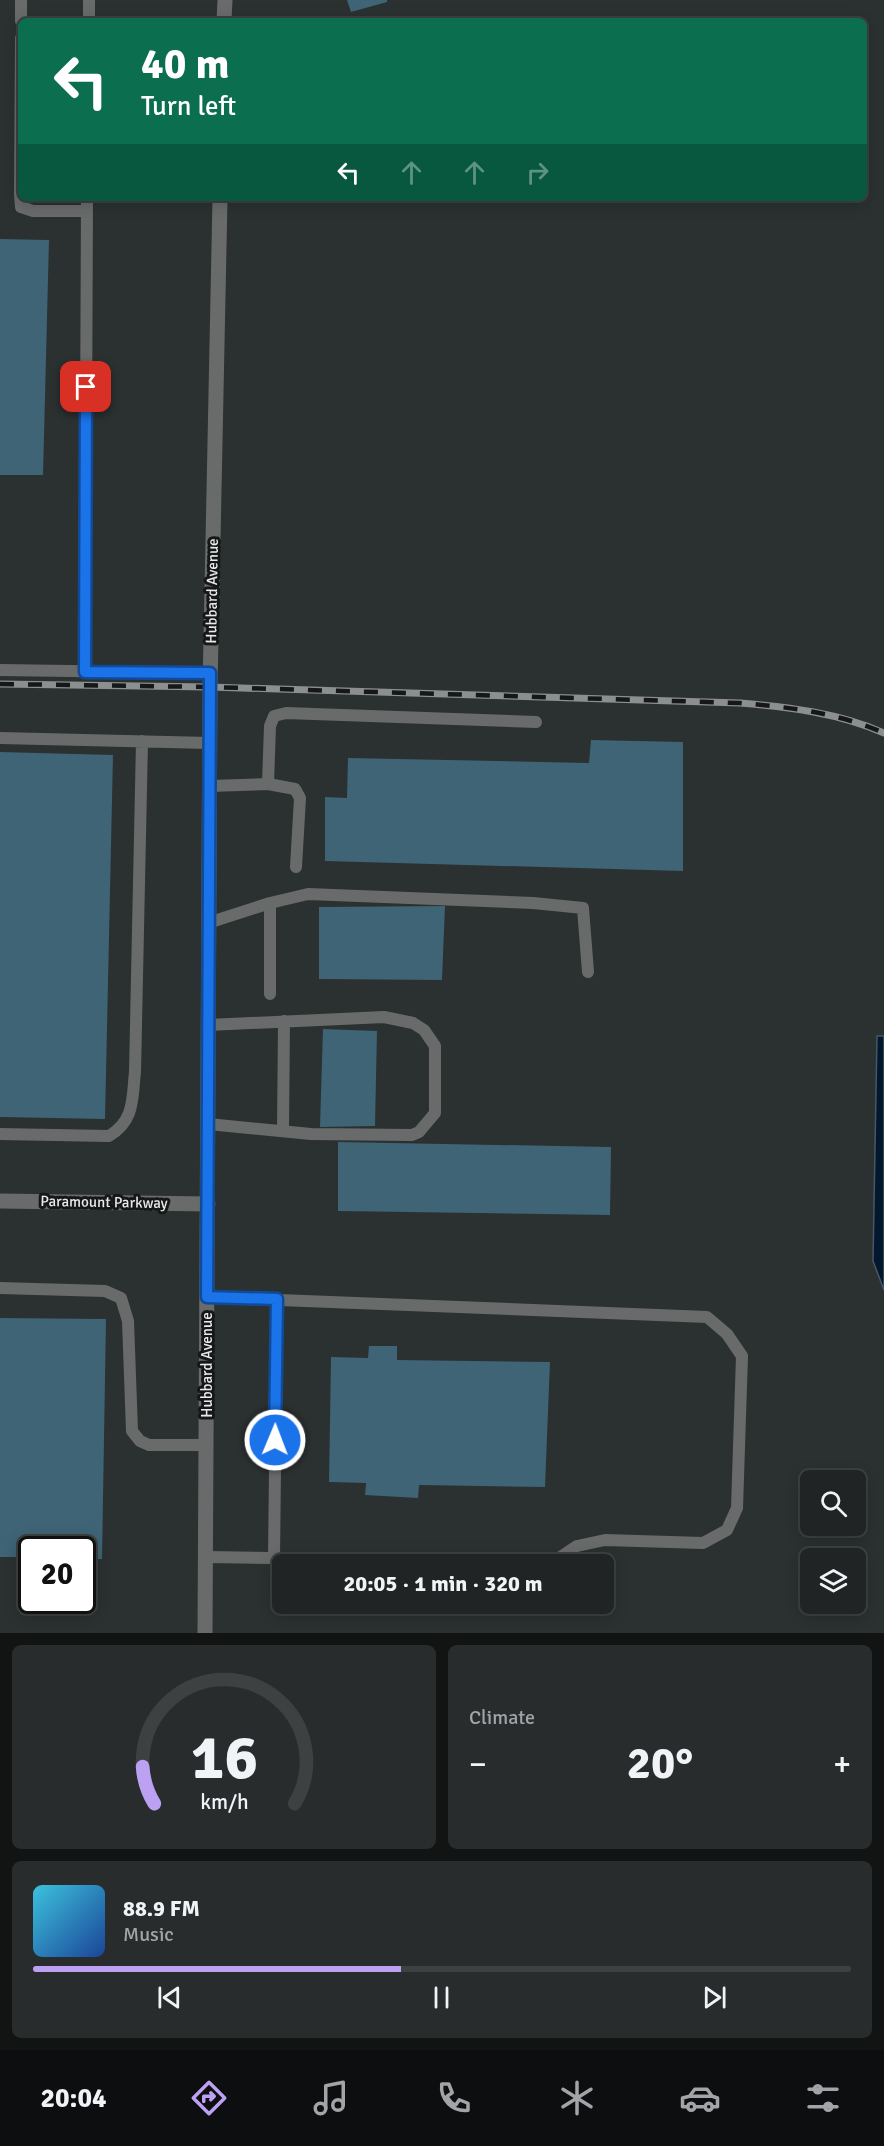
<!DOCTYPE html>
<html lang="en">
<head>
<meta charset="utf-8">
<style>
  :root { --surface:#202425; --page:#282c2d; --text:#f1f3f6; --muted:#a2a4a7; --line:#3d4142; --accent:#bca0f2 }
  body { margin:0; font-family:Signika,sans-serif; background:var(--page); color:var(--text); height:100vh; display:flex; flex-direction:column; font-size:22px; white-space:nowrap }
  * { box-sizing:border-box; margin:0 }
  p { font-size:20px; color:var(--muted) }
  .icon { flex:none; width:33px; height:33px; fill:none; stroke:currentColor; stroke-width:2; stroke-linecap:round; stroke-linejoin:round }
  .map { position:relative; height:1633px; overflow:hidden }
  .drawer { display:flex; flex-direction:column; gap:12px; padding:12px; background:#121414; flex:1 }
  .drawer>* { flex:none }
  .guide { position:absolute; left:18px; top:18px; width:849px; height:183px; border-radius:9px; box-shadow:0 3px 15px #0003,0 0 0 2px var(--line); background:#0b6e4f; color:#fff; overflow:hidden }
  .tools { position:absolute; left:800px; top:1470px; display:grid; gap:12px }
  .tools a { display:grid; place-items:center; width:66px; height:66px; border-radius:9px; background:var(--surface); box-shadow:0 3px 15px #0003,0 0 0 2px var(--line); font-size:30px }
  .speed { position:absolute; left:18px; top:1536px; display:flex; gap:12px; font-size:30px; font-weight:700; text-align:center }
  .speed>* { display:grid; place-content:center; width:78px; height:78px; border-radius:50%; background:var(--surface); box-shadow:0 3px 15px #0003,0 0 0 2px var(--line); line-height:1 }
  .speed .limit { border:3px solid #111; border-radius:9px; background:#fff; color:#111 }
  .pin { position:absolute; display:grid; place-items:center; width:51px; height:51px; color:#fff; margin:-26px; border-radius:12px; box-shadow:0 3px 9px #0006 }
  .me { position:absolute; width:66px; margin:-33px; rotate:1deg; stroke-linejoin:round; filter:drop-shadow(0 0 4px #0008) }
  .turn { display:flex; align-items:center; gap:21px; height:126px; padding:0 24px; font-size:27px }
  .turn .icon { width:78px; height:78px; stroke-width:2.5 }
  .turn b { display:block; font-size:42px; line-height:51px }
  .lanes { display:flex; align-items:center; height:57px; padding:0 24px; background:#0003; justify-content:center; gap:30px; direction:ltr }
  .lanes .off { opacity:.35 }
  .big { font-size:45px; font-weight:700; line-height:1.1 }
  .drawer .card { flex:1; display:flex; flex-direction:column; justify-content:center; gap:9px; min-width:0; padding:0 21px; border-radius:9px; background:var(--page) }
  .drawer .dial { align-items:center; gap:0 }
  .dial svg { height:156px; overflow:visible; fill:none; stroke:var(--line); stroke-width:7; stroke-linecap:round; text-anchor:middle }
  .dial text { fill:var(--text); stroke:none }
  .song { display:flex; align-items:center; gap:18px }
  .cover { width:72px; height:72px; border-radius:9px; background:linear-gradient(135deg,hsl(190 70% 55%),hsl(220 70% 35%)) }
  .played { height:6px; border-radius:3px; background:linear-gradient(90deg,var(--accent) 45%,var(--line) 45%) }
  .keys { display:flex; justify-content:space-around; direction:ltr }
  .heat { display:flex; justify-content:space-between; align-items:center; font-size:33px; direction:ltr }
  .drawer .tiles { flex:1; display:grid; gap:12px; grid-template-columns:1fr 1fr }
  .card:last-child { grid-column:span 2 }
  .trip { position:absolute; left:272px; top:1554px; width:342px; height:60px; border-radius:9px; background:var(--surface); box-shadow:0 3px 15px #0003,0 0 0 2px var(--line); font-weight:700; line-height:60px; text-align:center }
  .menu { display:flex; height:96px; justify-content:space-around; align-items:center; background:#0d0e0f; color:var(--muted) }
  .menu .icon { width:42px; height:42px }
  .menu .current { color:var(--accent) }
  .menu b { font-size:27px; color:var(--text) }
  .map>svg:first-child { display:block }
</style>
</head>
<body>
<div class="map">
<svg width="884" height="1633" viewBox="0 0 884 1633">
  <rect width="100%" height="100%" fill="#2b3031"/>
  <path fill="#03182d" stroke="#485766" stroke-width="1.5" d="M877,1036H884V1290L873,1261Z"/>
  <path fill="#3e6475" d="M347,0H387V2L351,12Z
    M0,239L49,240L43,475H0Z
    M591,740L683,742V871L325,861V797L347,798L348,758L589,763Z
    M0,752L113,755L105,1119L0,1117Z
    M445,906L442,980L319,979V907Z
    M323,1029L377,1031L375,1126L320,1127Z
    M338,1142L611,1147L610,1215L338,1211Z
    M0,1318L106,1319L102,1559H82V1550H32V1557H0Z
    M369,1346H397V1360L550,1362L545,1487L419,1485L418,1498L365,1495L366,1483L329,1482L331,1357L368,1358Z"/>
  <g fill="none" stroke-linecap="round" stroke-linejoin="round">
    <path stroke="#696b6b" stroke-width="12" d="M21,21V0
      M89,21V0
      M21,38L20,194L21,207L33,211H87
      M0,670L210,673
      M85,672L87,198
      M0,738L209,743
      M268,784L270,726L274,716L286,713L536,722
      M209,786L268,784L295,789L300,798L296,867
      M270,903V994
      M208,923L270,903L308,894L533,903L583,908L588,972
      M208,1124L311,1134L412,1135L419,1132L435,1113V1046L424,1030L413,1023L384,1017L208,1025
      M283,1131L284,1021
      M0,1134L109,1136C135,1120 132,1099 135,1072L142,741
      M0,1288L105,1291L121,1298L128,1321L132,1431L140,1441L149,1445H206
      M206,1557L553,1562L577,1546L605,1540L703,1543L727,1530L737,1508L742,1356L727,1334L707,1317L207,1297
      M274,1558L277,1299"/>
    <path stroke="#696b6b" stroke-width="15" d="M224,21L225,0
      M0,1201L208,1204
      M205,1633L210,687L220,198"/>
    <g stroke="#8b8f90" stroke-width="7">
      <path id="rail" d="M0,684L210,687L740,703C789,707 839,713 884,733"/>
    </g>
    <use href="#rail" stroke="#161818" stroke-width="4.5" stroke-dasharray="14" stroke-linecap="butt"/>
  </g>
  <g fill="none" stroke-linecap="round" stroke-linejoin="round">
    <g stroke="#114b97" stroke-width="15">
      <path id="route" d="M86,387L85,672L210,673L207,1297L277,1299L275,1440"/>
    </g>
    <use href="#route" stroke="#1a73e8" stroke-width="10"/>
  </g>
  <g text-anchor="middle" stroke-width="6" stroke-linejoin="round" paint-order="stroke">
    <g font-size="15" fill="#e8ebeb" stroke="#161818">
      <text transform="translate(212 591) rotate(-89)" y="5">Hubbard Avenue</text>
      <text transform="translate(104 1202) rotate(1)" y="5">Paramount Parkway</text>
      <text transform="translate(207 1365) rotate(-90)" y="5">Hubbard Avenue</text>
    </g>
  </g>
</svg>
<div class="tools">
<a><svg class="icon" aria-label="search" viewBox="0 0 24 24"><circle cx="10" cy="10" r="6"/><path d="M15 15l6 6"/></svg></a>
<a><svg class="icon" aria-label="layers" viewBox="0 0 24 24"><path d="M12 4l9 5-9 5-9-5zM3 14l9 5 9-5"/></svg></a>
</div>
<div class="speed"><div class="limit">20</div></div>
<div class="pin" style="left:86px;top:387px;background:#d93025"><svg class="icon" aria-label="arrive" viewBox="0 0 24 24"><path d="M6 21V4h12l-3 4 3 4H6"/></svg></div>
<svg class="me" style="left:275px;top:1440px" viewBox="-20 -20 40 40"><circle r="17" fill="#1a73e8" stroke="#fff" stroke-width="3"/><path d="M0-11L8 9 0 5-8 9z" fill="#fff"/></svg>
<div class="trip">20:05 · 1 min · 320 m</div>
<div class="guide">
<div class="turn"><svg class="icon" aria-label="left" viewBox="0 0 24 24"><path d="M17 20v-9H6M10 6l-5 5 5 5"/></svg><div><b>40 m</b>Turn left</div></div>
<div class="lanes"><svg class="icon" aria-label="left" viewBox="0 0 24 24"><path d="M17 20v-9H6M10 6l-5 5 5 5"/></svg><svg class="icon off" aria-label="ahead" viewBox="0 0 24 24"><path d="M12 20V5M6 11l6-6 6 6"/></svg><svg class="icon off" aria-label="ahead" viewBox="0 0 24 24"><path d="M12 20V5M6 11l6-6 6 6"/></svg><svg class="icon off" aria-label="right" viewBox="0 0 24 24"><path d="M7 20v-9h11M14 6l5 5-5 5"/></svg></div>
</div>
</div>
<section class="drawer">
<div class="tiles">
<div class="card dial"><svg viewBox="0 0 100 80">
<path d="M14 69A42 42 0 1 1 86 69"/>
<path d="M14 69A42 42 0 0 1 8 50" stroke="#bca0f2"/>
<text x="50" y="56" font-size="32" font-weight="700">16</text>
<text x="50" y="72" font-size="11">km/h</text>
</svg></div>
<div class="card"><p>Climate</p>
<div class="heat"><a>−</a><b class="big">20°</b><a>+</a></div>
</div>
<div class="card">
<div class="song"><i class="cover"></i><div><b>88.9 FM</b><p>Music</p></div></div>
<div class="played"></div>
<div class="keys"><svg class="icon" aria-label="previous" viewBox="0 0 24 24"><path d="M18 5L8 12l10 7zM5 5v14"/></svg><svg class="icon" aria-label="pause" viewBox="0 0 24 24"><path d="M8 5v14M16 5v14"/></svg><svg class="icon" aria-label="next" viewBox="0 0 24 24"><path d="M6 5l10 7-10 7zM19 5v14"/></svg></div>
</div>
</div>
</section>
<nav class="menu">
<b>20:04</b>
<svg class="icon current" aria-label="directions" viewBox="0 0 24 24"><path d="M12 3l9 9-9 9-9-9zM9 14v-3h6M13 9l2 2-2 2"/></svg>
<svg class="icon" aria-label="music" viewBox="0 0 24 24"><path d="M9 18V5l10-2v13"/><circle cx="6" cy="18" r="3"/><circle cx="16" cy="16" r="3"/></svg>
<svg class="icon" aria-label="phone" viewBox="0 0 24 24"><path d="M5 4h4l2 5-3 2q2 4 5 5l2-3 5 2v4C11 20 4 13 5 4z"/></svg>
<svg class="icon" aria-label="climate" viewBox="0 0 24 24"><path d="M12 3v18M4 7l16 10M4 17L20 7"/></svg>
<svg class="icon" aria-label="car" viewBox="0 0 24 24"><path d="M5 17H2v-5l4-1 3-4h7l3 4 3 1v5h-3M9 17h6M6 11h13"/><circle cx="7" cy="17" r="2"/><circle cx="17" cy="17" r="2"/></svg>
<svg class="icon" aria-label="filters" viewBox="0 0 24 24"><path d="M4 7h16M4 17h16"/><circle cx="9" cy="7" r="2"/><circle cx="15" cy="17" r="2"/></svg>
</nav>
</body>
</html>
